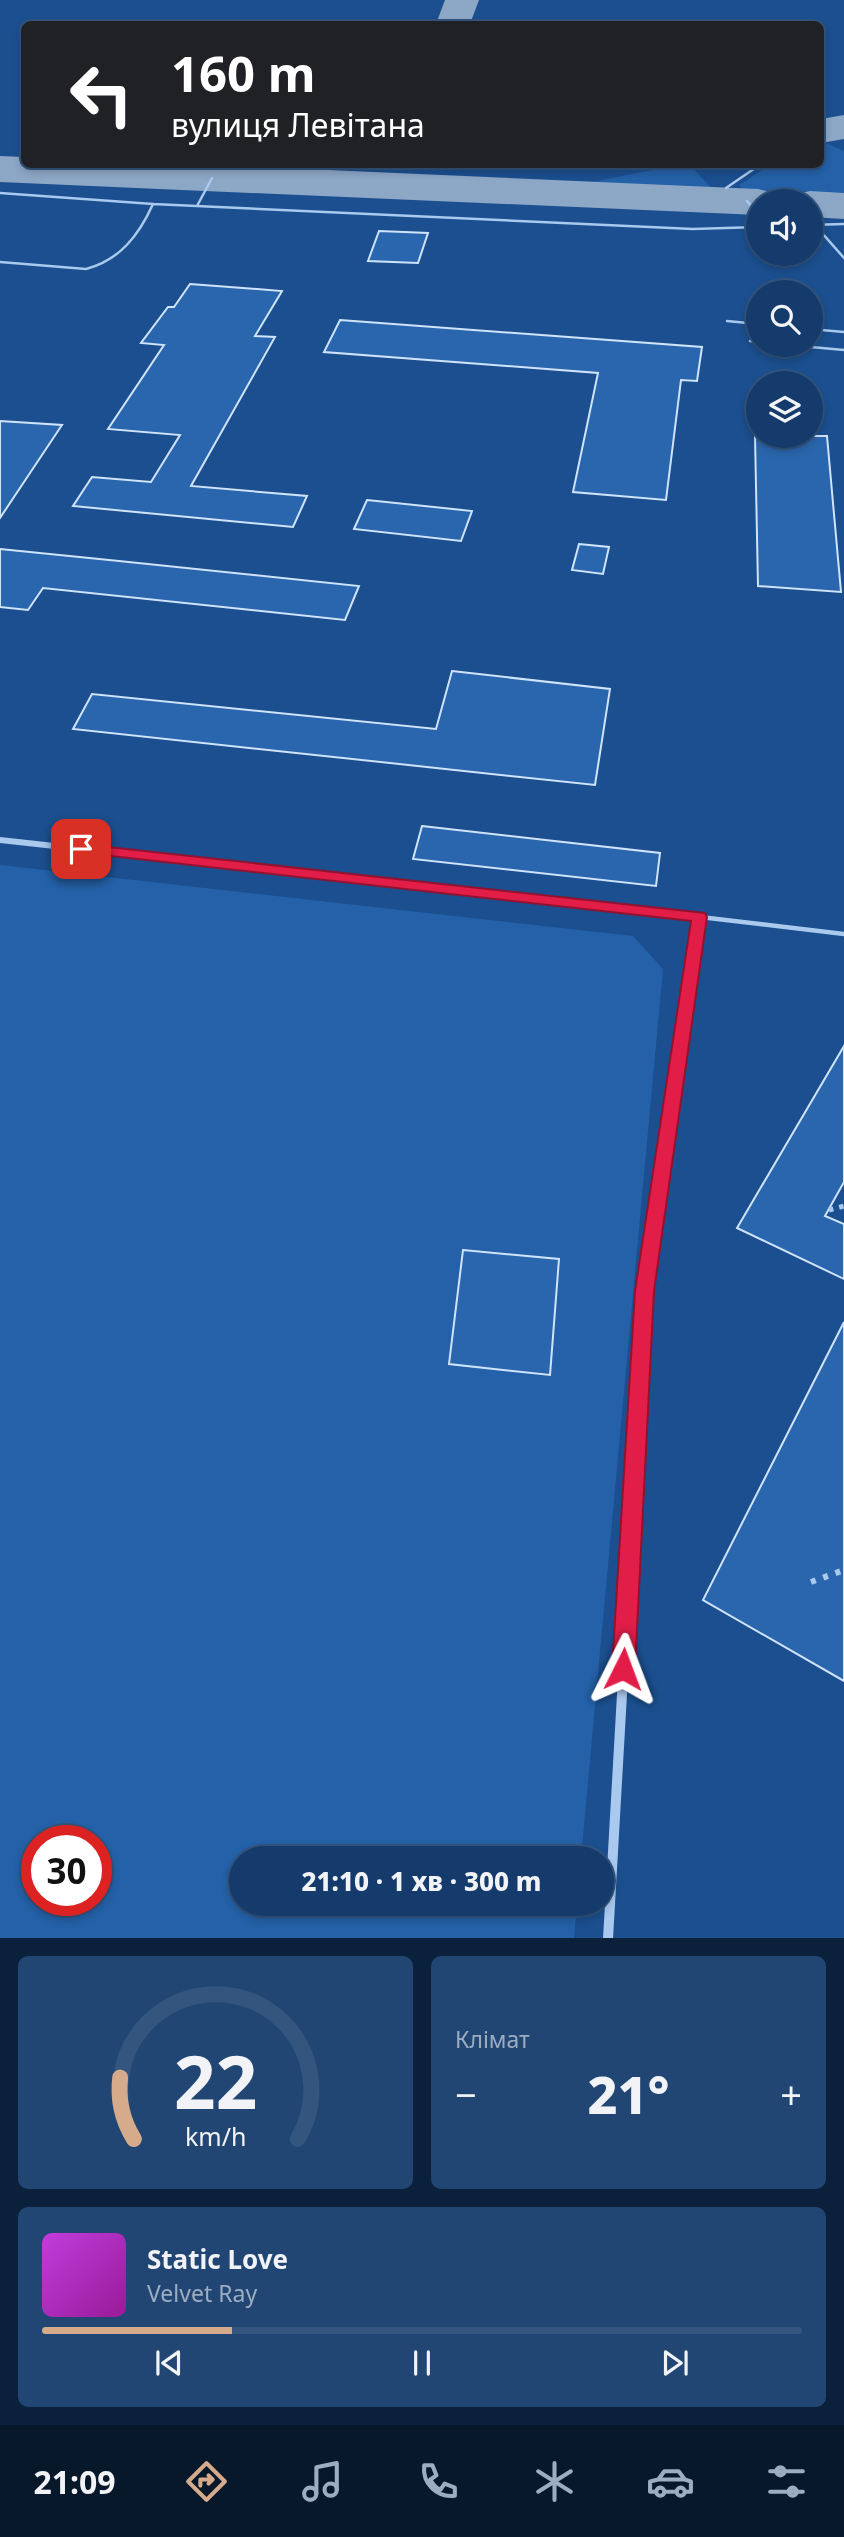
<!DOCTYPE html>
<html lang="uk">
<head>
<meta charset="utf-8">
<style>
  :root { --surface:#143b6b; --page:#214673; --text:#f1f3f6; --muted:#9dadc1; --line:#33557e; --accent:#d6ab8b }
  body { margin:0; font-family:"Noto Sans",sans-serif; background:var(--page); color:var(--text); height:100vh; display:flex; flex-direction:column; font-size:26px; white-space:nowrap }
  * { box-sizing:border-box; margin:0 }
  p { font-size:23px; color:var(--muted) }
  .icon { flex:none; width:38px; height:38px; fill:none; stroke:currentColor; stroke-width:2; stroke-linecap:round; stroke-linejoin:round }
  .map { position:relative; height:1938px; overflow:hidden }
  .panel { display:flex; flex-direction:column; gap:18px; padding:18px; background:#0b203b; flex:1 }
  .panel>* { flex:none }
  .top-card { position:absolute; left:21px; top:21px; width:803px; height:147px; border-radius:10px; box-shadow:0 4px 10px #0003,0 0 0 2px var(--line); background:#202124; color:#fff; overflow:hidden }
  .tools { position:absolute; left:746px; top:189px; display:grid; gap:14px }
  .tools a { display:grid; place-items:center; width:77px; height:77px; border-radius:50%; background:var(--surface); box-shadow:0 4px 10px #0003,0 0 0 2px var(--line); font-size:35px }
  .speed { position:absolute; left:21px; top:1825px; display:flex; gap:14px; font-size:35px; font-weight:700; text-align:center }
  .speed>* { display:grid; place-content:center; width:91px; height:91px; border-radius:50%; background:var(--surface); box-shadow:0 4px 10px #0003,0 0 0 2px var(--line); line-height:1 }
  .speed .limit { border:10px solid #d22; background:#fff; color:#111 }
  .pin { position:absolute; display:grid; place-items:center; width:60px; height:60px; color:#fff; margin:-30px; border-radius:14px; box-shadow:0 4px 10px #0006 }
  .me { position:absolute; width:77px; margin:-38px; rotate:3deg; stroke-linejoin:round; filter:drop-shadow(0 0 5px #0008) }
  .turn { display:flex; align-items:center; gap:24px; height:147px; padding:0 35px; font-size:32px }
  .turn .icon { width:91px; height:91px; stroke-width:2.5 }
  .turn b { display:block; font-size:49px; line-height:60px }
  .big { font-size:52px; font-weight:800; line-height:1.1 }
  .panel .tile { flex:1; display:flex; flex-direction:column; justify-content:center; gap:10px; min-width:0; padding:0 24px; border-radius:10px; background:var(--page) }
  .panel .dial { align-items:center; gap:0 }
  .dial svg { height:182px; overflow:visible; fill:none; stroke:var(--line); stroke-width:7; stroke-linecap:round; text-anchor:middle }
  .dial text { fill:var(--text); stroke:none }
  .song { display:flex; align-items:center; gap:21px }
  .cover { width:84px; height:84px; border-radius:10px; background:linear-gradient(135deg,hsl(290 70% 55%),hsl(300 70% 35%)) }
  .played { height:7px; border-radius:4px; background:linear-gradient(90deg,var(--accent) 25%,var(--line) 25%) }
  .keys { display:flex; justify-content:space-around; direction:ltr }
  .heat { display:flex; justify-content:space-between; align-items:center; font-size:38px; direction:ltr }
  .panel .tiles { flex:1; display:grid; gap:18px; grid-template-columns:1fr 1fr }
  .tile:last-child { grid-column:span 2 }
  .trip { position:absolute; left:229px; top:1846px; width:385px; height:70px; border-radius:35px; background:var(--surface); box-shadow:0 4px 10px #0003,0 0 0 2px var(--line); font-weight:800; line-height:70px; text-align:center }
  .tabs { display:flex; height:112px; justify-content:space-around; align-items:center; background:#08182b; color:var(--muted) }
  .tabs .icon { width:49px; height:49px }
  .tabs .active { color:var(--accent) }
  .tabs b { font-size:32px; color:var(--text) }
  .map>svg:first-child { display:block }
</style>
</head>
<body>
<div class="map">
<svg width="844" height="1939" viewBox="0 0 844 1939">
  <rect width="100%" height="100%" fill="#1b4f8f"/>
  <path fill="#2461a8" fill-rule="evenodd" d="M821,141L844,151V201L750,197L739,185L770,165L821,164Z
    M689,164L715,192L701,194L562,188L677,165Z
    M0,865L633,936L663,969L581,1858H242V1904H577L574,1938L0,1939ZM37,1841H96V1900H37Z"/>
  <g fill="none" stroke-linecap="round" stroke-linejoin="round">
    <path fill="#8da7c7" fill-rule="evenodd" d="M445,0H479L470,24H436Z
      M844,115V139L821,143V119Z
      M0,156L24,157V164H191L758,189L774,193L780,201H758V215L0,182Z
      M810,191L844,193V219L810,217V201H790L794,195Z"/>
  </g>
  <path fill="#2a66ad" stroke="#cfe3fa" stroke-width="2" d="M379,231L428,233L418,263L368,261Z
    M190,284L282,291L255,336L275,337L191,486L307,496L293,527L73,506L92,477L151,482L180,435L108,429L164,345L141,343L168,307H174Z
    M340,320L702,347L697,381L681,380L666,500L573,492L598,373L324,352Z
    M0,421L62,425L0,518Z
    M755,436H827L841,592L758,586Z
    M367,500L472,511L461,541L354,529Z
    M579,544L609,547L603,574L572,570Z
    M0,549L119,561L359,586L345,620L43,588L28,610L0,607Z
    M452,671L610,689L595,785L73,729L92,694L436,729Z
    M422,826L660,853L656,886L413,859Z
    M844,1046V1182L825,1216L844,1224V1279L737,1228Z
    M463,1250L559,1259L550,1375L449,1364Z
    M844,1322V1681L703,1600Z"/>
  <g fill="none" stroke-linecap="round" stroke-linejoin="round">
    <path stroke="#a9c9ee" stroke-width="5" stroke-dasharray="4.5 6" stroke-linecap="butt" d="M829,1210L844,1206"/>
    <path stroke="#a9c9ee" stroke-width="6" stroke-dasharray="5 8" stroke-linecap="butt" d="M811,1582L844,1570"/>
    <path stroke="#a9c9ee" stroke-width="2.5" d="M726,188L761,164
      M0,193L153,204L693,229L758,227
      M747,201L758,214
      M197,206L212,178
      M810,225L844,224
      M815,225L844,258
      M0,262L86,269C120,260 139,235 153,204
      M727,321L758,324
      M810,329L844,332
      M750,341L758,342
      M789,345L844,350"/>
    <path stroke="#a9c9ee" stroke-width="4.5" d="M700,917L844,934"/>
    <path stroke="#a9c9ee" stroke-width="6" d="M0,840L700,917L692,973"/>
    <path stroke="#a9c9ee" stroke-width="8" d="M639,1399L645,1291L692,971"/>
    <path stroke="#a9c9ee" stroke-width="10" d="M608,1939L639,1397"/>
  </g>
  <path fill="#e11d48" stroke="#92132f" stroke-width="2" d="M81,844L705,913L707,917L654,1291L635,1669L631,1677L623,1680L615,1677L612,1669L635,1291L691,921L75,852L73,849Z"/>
</svg>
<div class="tools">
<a><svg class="icon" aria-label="sound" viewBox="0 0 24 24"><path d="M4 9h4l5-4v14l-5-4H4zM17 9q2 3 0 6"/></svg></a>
<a><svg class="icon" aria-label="search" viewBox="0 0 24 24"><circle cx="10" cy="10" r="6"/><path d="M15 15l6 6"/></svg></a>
<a><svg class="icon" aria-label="layers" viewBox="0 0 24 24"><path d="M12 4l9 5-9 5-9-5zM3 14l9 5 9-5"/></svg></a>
</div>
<div class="speed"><div class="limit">30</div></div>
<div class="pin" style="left:81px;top:849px;background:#d93025"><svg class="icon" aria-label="arrive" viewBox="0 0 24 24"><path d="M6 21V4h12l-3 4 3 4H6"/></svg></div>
<svg class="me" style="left:623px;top:1669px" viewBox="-20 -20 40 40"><path d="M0-17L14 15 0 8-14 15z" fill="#e11d48" stroke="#fff" stroke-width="4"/></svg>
<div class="trip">21:10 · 1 хв · 300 m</div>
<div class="top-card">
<div class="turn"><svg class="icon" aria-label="left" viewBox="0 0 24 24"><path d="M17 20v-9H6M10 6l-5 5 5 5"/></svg><div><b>160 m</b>вулиця Левітана</div></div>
</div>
</div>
<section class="panel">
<div class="tiles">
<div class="tile dial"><svg viewBox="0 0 100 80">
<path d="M14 69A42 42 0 1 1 86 69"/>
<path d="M14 69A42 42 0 0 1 8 42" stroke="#d6ab8b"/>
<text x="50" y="56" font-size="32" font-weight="700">22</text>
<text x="50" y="72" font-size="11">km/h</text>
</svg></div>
<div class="tile"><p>Клімат</p>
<div class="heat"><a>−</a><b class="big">21°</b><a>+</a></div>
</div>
<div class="tile">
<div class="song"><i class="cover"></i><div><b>Static Love</b><p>Velvet Ray</p></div></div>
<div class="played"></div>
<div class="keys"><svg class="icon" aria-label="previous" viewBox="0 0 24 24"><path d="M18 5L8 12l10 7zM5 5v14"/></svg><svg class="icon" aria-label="pause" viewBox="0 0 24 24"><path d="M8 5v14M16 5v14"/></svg><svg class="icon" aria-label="next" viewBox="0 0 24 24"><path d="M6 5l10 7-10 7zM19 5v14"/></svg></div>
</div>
</div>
</section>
<nav class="tabs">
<b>21:09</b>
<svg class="icon active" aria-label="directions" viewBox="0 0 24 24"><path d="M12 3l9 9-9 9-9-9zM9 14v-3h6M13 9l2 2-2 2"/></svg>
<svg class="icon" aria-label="music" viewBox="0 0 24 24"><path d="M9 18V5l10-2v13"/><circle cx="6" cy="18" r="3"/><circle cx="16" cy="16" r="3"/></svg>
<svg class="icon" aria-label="phone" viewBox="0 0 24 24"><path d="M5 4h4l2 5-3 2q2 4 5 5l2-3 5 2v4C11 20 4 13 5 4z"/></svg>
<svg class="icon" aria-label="climate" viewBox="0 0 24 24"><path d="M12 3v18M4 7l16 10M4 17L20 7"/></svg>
<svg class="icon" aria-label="car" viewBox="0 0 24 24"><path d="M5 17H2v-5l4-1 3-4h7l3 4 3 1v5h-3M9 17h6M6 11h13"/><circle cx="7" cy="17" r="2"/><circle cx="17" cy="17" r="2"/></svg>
<svg class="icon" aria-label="filters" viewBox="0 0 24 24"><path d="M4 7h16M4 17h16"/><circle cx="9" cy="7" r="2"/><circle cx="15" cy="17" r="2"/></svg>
</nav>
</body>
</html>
